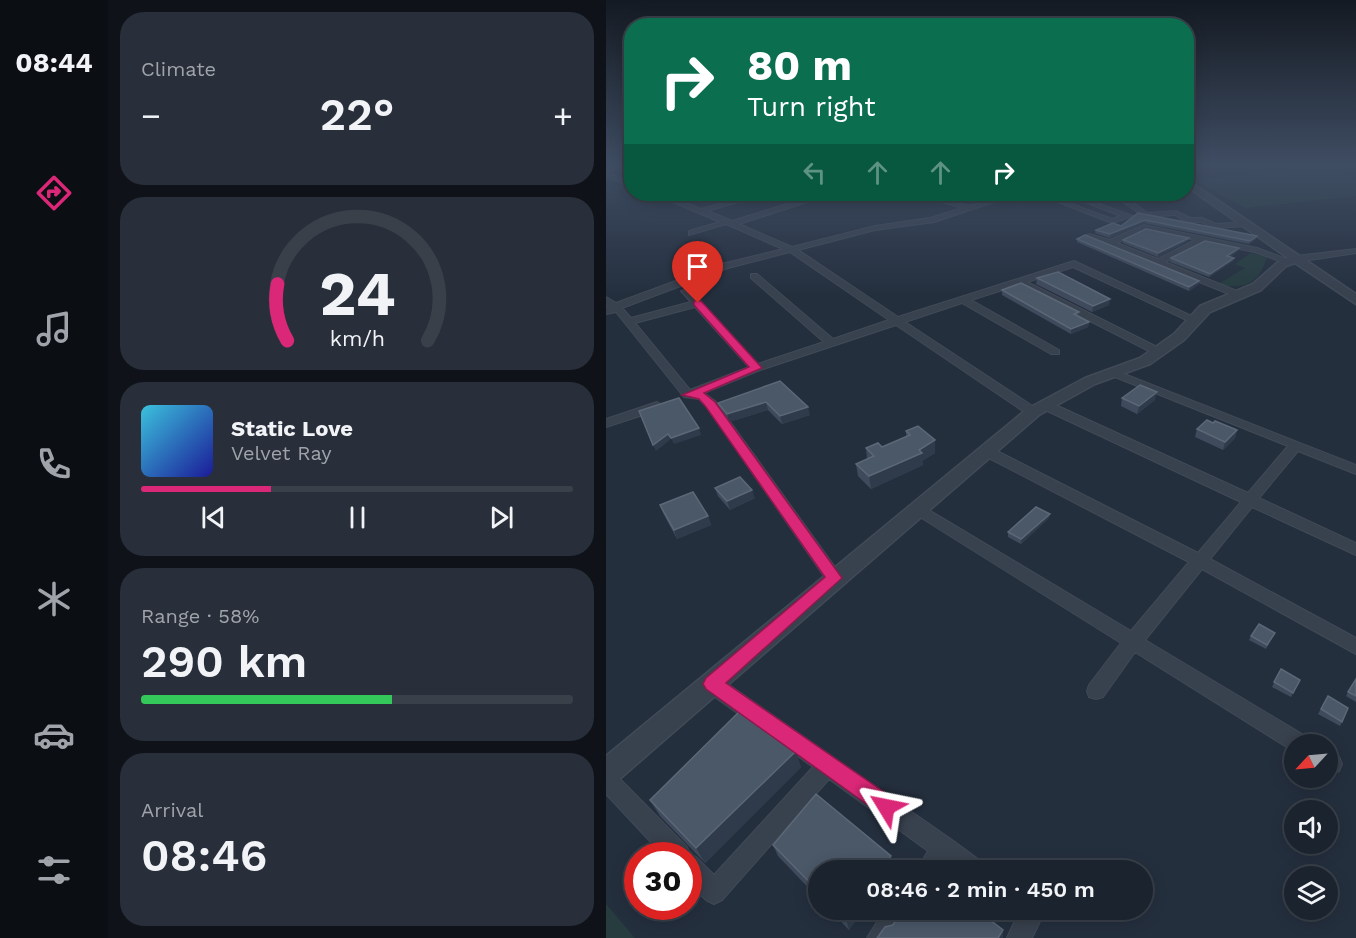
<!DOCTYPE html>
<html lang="en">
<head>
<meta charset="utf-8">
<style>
  :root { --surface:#1b232e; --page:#282f3a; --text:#f1f3f6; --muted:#a0a4aa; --line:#39404a; --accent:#db2777 }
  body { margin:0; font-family:"Work Sans",sans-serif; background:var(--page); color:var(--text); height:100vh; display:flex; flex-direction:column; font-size:22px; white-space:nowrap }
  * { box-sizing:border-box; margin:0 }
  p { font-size:20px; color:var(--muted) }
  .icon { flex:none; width:33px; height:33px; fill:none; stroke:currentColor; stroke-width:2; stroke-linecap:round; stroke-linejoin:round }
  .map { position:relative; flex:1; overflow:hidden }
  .side { display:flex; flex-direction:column; gap:12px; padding:12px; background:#0f1319; width:498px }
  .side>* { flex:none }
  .top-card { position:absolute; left:18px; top:18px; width:570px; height:183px; border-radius:24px; box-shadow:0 3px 15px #0003,0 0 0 2px var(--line); background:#0b6e4f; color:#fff; overflow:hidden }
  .needle { width:39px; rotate:244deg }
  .fabs { position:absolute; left:678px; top:734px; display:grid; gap:12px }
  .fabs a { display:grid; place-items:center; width:54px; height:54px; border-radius:50%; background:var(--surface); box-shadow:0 3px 15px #0003,0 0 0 2px var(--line); font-size:30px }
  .speed { position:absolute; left:18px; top:842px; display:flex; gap:12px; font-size:30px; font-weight:700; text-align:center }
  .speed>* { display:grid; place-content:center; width:78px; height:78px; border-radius:50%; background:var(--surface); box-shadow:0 3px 15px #0003,0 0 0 2px var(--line); line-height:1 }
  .speed .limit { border:9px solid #d22; background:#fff; color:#111 }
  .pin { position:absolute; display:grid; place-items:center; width:51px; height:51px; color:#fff; margin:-62px -26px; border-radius:50% 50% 50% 0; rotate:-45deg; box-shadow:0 0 6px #0007 }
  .pin .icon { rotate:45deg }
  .me { position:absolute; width:66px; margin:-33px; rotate:305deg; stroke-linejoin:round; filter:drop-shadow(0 0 4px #0008) }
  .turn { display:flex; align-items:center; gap:21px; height:126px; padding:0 24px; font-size:27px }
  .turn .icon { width:78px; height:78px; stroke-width:2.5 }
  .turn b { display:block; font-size:42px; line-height:51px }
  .lanes { display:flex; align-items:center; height:57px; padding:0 24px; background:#0003; justify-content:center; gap:30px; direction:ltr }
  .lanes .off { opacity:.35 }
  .big { font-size:45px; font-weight:600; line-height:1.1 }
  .side .widget { flex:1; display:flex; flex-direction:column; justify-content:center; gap:9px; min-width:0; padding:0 21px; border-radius:24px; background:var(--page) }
  .side .dial { align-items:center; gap:0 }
  .dial svg { height:156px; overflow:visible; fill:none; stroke:var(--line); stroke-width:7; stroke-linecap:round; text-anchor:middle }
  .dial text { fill:var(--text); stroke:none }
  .song { display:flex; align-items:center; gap:18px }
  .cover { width:72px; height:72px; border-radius:9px; background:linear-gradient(135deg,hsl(190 70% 55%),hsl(240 70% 35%)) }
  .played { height:6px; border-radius:3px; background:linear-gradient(90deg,var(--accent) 30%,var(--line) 30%) }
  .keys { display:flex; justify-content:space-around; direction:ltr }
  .heat { display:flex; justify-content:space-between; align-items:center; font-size:33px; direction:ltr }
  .charge { height:9px; border-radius:4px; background:linear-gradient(90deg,#34c759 58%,var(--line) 0) }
  .trip { position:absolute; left:202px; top:860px; width:345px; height:60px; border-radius:30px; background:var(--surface); box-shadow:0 3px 15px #0003,0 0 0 2px var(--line); font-weight:600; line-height:60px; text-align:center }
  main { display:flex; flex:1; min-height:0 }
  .tabs { display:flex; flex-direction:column; width:108px; justify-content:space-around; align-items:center; background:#0b0e12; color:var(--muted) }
  .tabs .icon { width:42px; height:42px }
  .tabs .active { color:var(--accent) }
  .tabs b { font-size:27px; color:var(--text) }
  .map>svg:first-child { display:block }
</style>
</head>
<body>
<main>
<nav class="tabs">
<b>08:44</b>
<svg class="icon active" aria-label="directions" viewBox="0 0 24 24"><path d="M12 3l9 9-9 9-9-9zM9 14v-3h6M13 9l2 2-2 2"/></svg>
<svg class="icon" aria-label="music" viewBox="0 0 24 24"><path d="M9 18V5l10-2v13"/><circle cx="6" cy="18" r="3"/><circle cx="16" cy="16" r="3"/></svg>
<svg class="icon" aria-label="phone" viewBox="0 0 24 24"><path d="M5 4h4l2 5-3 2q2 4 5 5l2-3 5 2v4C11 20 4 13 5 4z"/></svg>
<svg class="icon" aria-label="climate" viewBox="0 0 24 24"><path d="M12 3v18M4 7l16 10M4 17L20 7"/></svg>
<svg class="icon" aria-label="car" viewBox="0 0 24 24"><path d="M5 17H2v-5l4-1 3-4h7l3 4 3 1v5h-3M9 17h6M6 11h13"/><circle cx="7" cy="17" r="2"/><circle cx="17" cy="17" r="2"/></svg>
<svg class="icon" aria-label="filters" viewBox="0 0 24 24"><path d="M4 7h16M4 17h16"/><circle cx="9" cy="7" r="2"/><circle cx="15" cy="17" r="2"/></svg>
</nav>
<section class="side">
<div class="widget"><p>Climate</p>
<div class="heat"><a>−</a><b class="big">22°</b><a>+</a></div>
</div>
<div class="widget dial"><svg viewBox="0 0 100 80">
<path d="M14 69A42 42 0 1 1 86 69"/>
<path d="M14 69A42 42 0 0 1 9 40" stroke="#db2777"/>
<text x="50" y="56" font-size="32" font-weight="700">24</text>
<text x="50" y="72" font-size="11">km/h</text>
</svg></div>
<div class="widget">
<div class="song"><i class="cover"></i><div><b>Static Love</b><p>Velvet Ray</p></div></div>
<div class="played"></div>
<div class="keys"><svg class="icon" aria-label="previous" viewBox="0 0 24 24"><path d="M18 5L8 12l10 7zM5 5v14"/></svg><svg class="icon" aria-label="pause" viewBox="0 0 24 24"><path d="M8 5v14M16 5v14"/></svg><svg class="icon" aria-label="next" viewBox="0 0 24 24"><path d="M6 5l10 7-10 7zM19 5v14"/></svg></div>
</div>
<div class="widget"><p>Range · 58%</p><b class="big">290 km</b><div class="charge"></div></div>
<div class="widget"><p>Arrival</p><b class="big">08:46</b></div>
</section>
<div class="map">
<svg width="750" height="938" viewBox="0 0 750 938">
  <rect width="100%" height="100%" fill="#242f3e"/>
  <path fill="#263c3f" d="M720,167L750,180V196L639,208L589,180Z
    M645,253L661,256C654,284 637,291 612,284L639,268L629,264Z
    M0,904L29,938H0Z"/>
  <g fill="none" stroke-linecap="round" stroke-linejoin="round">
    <g stroke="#414a57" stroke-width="2">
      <path id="minor" d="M12,164H22L0,172V168Z
        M0,173L26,182V186L0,177Z
        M48,194H56L95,209L150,194H159L102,211L126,221L197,199L185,194L204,197L226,194L133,224L186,247L269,226L324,218L356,208L311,194C329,194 344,204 362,205C376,207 395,194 412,194L328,222L269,230L192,250L292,317L468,261L594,320L593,322H585L467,267L421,282L557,350V354H549L413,285L365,300L453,350V354H445L356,303L299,322L431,409L433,412L431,415H423L290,325L154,370L98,393L109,401L234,574L236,578L234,582L228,584L222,582L101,407L93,399L78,397L10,312L0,314V307L2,306L0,305V297L10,303L116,264L177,249L120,224L83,235V231L114,222ZM184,252L283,320L227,339L151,274H145V278L218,342L152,364L83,289L75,291L85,302L25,318L16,308L122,268ZM89,307L143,367L84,390L29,323Z
        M431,194H439L506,219L515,216L458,194H466L527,216L506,223Z
        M497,194H504L511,198L505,199Z
        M560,194H578L525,201L541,213L570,211L584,218H596L610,224L641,222L645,224L641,226L609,228L595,222H579L569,215L539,217L514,200Z
        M538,225L651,248L686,261L682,264L649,252L598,242L559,262L636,293L638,295L633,298L479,236L483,234L504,240ZM539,230L589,240L552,259L511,243Z
        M750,249V253L690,262L686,259L690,256Z
        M508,370L750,465V474L692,451L653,498L750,543V555L646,507L604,559L750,638V654L596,569L539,640L701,737L704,744H688V751H687L529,652L497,697L490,699L483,697L481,691L483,685L515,643L306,512L304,509L306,506H316L525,631L583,562L375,454L373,451L375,448H385L592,553L635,502L435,408L433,405L435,402H443L642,493L682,446L504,375L502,373Z
        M51,402L57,406L55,409L0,427V419Z
        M106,676L113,678L346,840L376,862L380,870H349L340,864L337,870H311L322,851L223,779L116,900L108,904L100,900L82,882V855H57L0,794V769L7,772L81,847L84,854L90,857L108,875L207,767L99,690L97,684L99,678Z
        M722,751L733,757L736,764L733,771L726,774L722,772Z
        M279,909H306L288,938H261Z
        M408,909H436L438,913L426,938H401L411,916Z"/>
    </g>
    <g stroke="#414a57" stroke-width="3">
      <path id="tertiary" d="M580,179L750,294V304L689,263L680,266L655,290L604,312L578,340L544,364L489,384L433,415L10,782L0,786V756L421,409L479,378L534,358L568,334L594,306L647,284L672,262L682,258L580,186Z"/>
    </g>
    <use href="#minor" fill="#38414e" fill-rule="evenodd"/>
    <use href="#tertiary" fill="#38414e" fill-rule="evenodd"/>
  </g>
  <path fill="#3f4b5c" d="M532,213L651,236L650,239L643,244L538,223L504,238L489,233L490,230L515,226Z
    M471,239L593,281V284L583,291L471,242Z
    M517,240L582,241L552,257L517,243Z
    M632,251L624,257L628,258L627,261L603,277L564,262L565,258Z
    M431,278L503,305L486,312L430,284Z
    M396,290L473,312L472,316L483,322L482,327L465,334L396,295Z
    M174,381L204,415L176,424L162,410L123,422L114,411L112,403Z
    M516,398L549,400L531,414L515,406Z
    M607,423L631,430L629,438L617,450L589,437L591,429Z
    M300,431L329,440V453L316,461L317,465L265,489L252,476L250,464L261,459L260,448L276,447L300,437Z
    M109,488L149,498L124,510L112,496Z
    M54,505L102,516L105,525L71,539L57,513Z
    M443,518L415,544L402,537V532Z
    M669,633L660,649L643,640L645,636Z
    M675,669L694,680L685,697L666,687Z
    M750,679V702L740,696Z
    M722,696L736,722L734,726L712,714Z
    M195,767L99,863L54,816L44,800Z
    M167,845L287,867L213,870V899L172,856Z
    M223,909H258L243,930Z"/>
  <path fill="#2f3b4b" d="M539,220L538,223L504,238V234Z
    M651,236L650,239L643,244L644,241Z
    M583,238L582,241L552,257V253Z
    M633,248L632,251L621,259V256Z
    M628,258L627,261L603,277L604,274Z
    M593,281V284L583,291V287Z
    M504,299L503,305L486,312L487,306Z
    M483,322L482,327L465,334V329Z
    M551,392L549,400L531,414L533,406Z
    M160,402L162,410L123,422L121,414Z
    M202,407L204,415L176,424L174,416Z
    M93,428L95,435L68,444L65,438Z
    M631,430L629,438L617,450L619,442Z
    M62,434L64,440L50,451L47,445Z
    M329,440V453L316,461L317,465L265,489L263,476Z
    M146,490L149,498L124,510L121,501Z
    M444,514L443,518L415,544V539Z
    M102,516L105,525L71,539L68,530Z
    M190,751L195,767L99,863L90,848Z
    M285,856L287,867L285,870H275Z
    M247,909H258L243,930L240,919Z
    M397,930V938H392Z"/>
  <path fill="#4b5868" stroke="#5c6777" stroke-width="1.5" d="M532,213L651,236L644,241L539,220L504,234L490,230L507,223L515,226Z
    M540,229L583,238L552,253L517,240Z
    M479,235L593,281L583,287L471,239Z
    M599,241L633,248L621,256L628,258L604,274L565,258Z
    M452,272L504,299L487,306L431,278Z
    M415,283L473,312L468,314L483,322L465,329L396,290Z
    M174,381L202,407L174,416L160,402L121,414L112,403Z
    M534,385L551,392L533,406L516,398Z
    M73,398L93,428L65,438L62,434L47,445L33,411Z
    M601,420L607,423L609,421L631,430L619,442L591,429Z
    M312,426L329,440L313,450L316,453L263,476L250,464L268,456L260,448L272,443L276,447L304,435L300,431Z
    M134,477L146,490L121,501L109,488Z
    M87,492L102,516L68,530L54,505Z
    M430,507L444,514L415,539L402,532Z
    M653,624L669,633L661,645L645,636Z
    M675,669L694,680L687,693L668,682Z
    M750,679V696L742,692Z
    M722,696L742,708L736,722L715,709Z
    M136,709L190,751L90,848L44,800Z
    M210,794L285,856L275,870H213V892L167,845Z
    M230,909H247L240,919Z
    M297,909H370L397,930L392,938H271L279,927L287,925Z"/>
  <linearGradient id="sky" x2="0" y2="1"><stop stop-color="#141a22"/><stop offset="0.56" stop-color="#3f4d63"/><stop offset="1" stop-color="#3f4d63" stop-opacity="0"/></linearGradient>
  <rect width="750" height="295" fill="url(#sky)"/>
  <path fill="#db2777" stroke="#8e194d" stroke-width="1.5" d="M88,301H95L156,368L98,393L109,402L236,578L120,683L288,799L291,807L288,815L280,818L100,689L97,684L100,678L219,577L100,407L93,399L76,395L143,367L88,305Z"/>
</svg>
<div class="fabs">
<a><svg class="needle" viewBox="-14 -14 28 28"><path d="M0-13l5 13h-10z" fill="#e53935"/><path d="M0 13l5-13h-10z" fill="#a0a4aa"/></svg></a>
<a><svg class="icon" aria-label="sound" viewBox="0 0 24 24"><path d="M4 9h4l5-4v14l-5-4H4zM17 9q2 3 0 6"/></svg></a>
<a><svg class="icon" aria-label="layers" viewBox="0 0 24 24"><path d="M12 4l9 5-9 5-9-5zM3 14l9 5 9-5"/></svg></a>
</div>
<div class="speed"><div class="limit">30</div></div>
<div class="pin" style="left:92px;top:303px;background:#d93025"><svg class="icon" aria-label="arrive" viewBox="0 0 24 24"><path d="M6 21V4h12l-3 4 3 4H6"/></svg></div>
<svg class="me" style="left:280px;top:807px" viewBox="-20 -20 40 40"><path d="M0-17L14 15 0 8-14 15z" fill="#db2777" stroke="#fff" stroke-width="4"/></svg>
<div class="trip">08:46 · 2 min · 450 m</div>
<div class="top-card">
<div class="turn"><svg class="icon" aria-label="right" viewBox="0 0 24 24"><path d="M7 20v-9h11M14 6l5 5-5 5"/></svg><div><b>80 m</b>Turn right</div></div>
<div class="lanes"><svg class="icon off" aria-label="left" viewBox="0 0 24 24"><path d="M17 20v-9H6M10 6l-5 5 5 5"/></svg><svg class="icon off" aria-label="ahead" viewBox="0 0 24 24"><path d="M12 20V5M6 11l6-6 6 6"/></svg><svg class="icon off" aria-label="ahead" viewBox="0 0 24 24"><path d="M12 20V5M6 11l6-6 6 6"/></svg><svg class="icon" aria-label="right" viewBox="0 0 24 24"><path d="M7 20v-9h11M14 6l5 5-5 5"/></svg></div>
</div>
</div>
</main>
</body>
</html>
